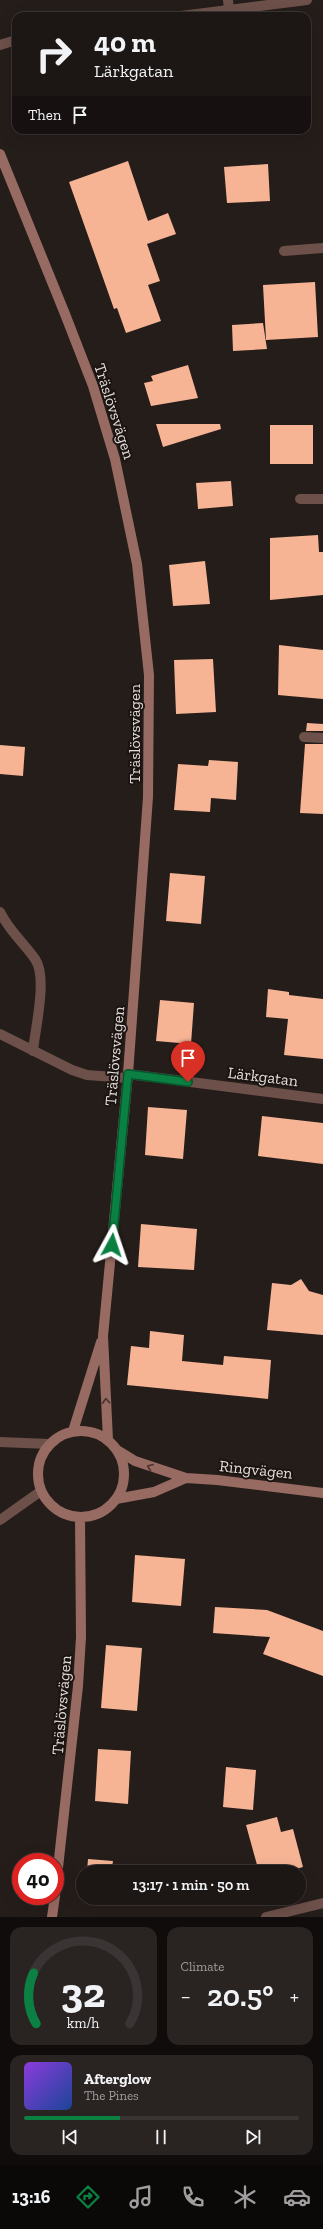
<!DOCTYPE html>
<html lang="en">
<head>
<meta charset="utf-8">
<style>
  :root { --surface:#1c1614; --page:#292322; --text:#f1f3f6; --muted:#a09fa0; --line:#3a3534; --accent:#0b8043 }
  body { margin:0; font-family:"Zilla Slab",serif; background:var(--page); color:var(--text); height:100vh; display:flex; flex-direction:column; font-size:15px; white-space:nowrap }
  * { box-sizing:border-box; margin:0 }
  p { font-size:13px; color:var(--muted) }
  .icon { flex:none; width:22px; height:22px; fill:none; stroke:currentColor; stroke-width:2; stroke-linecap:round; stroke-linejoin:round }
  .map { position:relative; height:1917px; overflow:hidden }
  .side { display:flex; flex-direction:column; gap:10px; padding:10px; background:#0f0c0b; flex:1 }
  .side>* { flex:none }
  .hud { position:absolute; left:12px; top:12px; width:299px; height:122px; border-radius:12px; box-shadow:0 4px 16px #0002,0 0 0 1px var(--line); background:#1c1614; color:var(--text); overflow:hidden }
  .speed { position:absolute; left:12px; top:1853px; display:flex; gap:8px; font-size:20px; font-weight:700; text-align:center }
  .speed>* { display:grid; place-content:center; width:52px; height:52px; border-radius:50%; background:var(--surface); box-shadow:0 4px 16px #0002,0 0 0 1px var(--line); line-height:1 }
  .speed .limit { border:6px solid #d22; background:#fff; color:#111 }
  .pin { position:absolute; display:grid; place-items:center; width:34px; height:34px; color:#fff; margin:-41px -17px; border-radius:50% 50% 50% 0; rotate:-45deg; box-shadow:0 0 4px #0007 }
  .pin .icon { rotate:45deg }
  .me { position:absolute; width:44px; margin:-22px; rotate:5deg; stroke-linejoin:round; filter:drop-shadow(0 0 3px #0008) }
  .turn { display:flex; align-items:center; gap:14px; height:84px; padding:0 16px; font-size:18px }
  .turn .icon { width:52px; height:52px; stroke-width:2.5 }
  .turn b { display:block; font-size:28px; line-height:34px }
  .then { display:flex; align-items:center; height:38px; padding:0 16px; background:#0003; gap:8px; font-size:15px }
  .big { font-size:30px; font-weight:600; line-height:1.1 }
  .side .card { flex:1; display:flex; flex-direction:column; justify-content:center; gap:6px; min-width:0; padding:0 14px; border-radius:12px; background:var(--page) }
  .side .dial { align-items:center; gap:0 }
  .dial svg { height:104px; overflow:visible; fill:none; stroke:var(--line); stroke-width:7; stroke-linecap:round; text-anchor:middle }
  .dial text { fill:var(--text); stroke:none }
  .song { display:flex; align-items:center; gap:12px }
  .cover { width:48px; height:48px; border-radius:6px; background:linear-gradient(135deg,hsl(270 70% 55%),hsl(220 70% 35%)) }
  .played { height:4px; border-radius:2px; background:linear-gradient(90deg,var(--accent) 35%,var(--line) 35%) }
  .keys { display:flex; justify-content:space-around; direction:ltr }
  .heat { display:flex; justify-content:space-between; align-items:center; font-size:22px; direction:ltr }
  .side .tiles { flex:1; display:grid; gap:10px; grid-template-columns:1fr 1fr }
  .card:last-child { grid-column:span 2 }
  .trip { position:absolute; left:76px; top:1865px; width:230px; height:40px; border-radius:20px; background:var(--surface); box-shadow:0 4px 16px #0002,0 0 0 1px var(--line); font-weight:600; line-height:40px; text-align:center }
  .menu { display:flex; height:64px; justify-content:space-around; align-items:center; background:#0b0908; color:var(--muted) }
  .menu .icon { width:28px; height:28px }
  .menu .selected { color:var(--accent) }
  .menu b { font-size:18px; color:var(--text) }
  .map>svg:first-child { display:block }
</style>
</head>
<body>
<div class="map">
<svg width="323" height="1917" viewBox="0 0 323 1917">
  <rect width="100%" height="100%" fill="#251d1a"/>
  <path fill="#f6b495" d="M128,161L148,221L168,213L176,234L147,244L160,281L148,285L161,321L126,333L117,308L114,309L69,182Z
    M268,164L270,201L227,203L224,167Z
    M315,282L318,337L266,340L263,285Z
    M263,323L267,349L233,351L232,325Z
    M188,365L198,398L151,406L144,383L153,381L151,376Z
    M156,424H220L221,429L163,447Z
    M270,425H313V464H270Z
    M231,481L233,506L198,509L196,483Z
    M318,535L319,552H323V595L270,600V538Z
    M205,561L210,604L173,606L169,565Z
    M279,645L323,650V699L278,695Z
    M213,659L216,712L176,714L174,660Z
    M307,723L323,724V731H306Z
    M305,744H323V814L300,813Z
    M0,745L25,747L23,776L0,774Z
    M209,760L238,762L236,800L211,798L210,812L174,810L178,764L208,766Z
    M170,873L205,876L201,924L166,921Z
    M268,989L289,992V995L323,999V1059L284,1055L288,1019L266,1017Z
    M160,1000L194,1003L191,1044L156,1041Z
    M148,1107L187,1110L183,1159L145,1155Z
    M262,1116L323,1123V1164L258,1156Z
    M141,1224L197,1229L194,1270L138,1267Z
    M301,1279L309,1291L323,1295V1335L267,1330L272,1283L291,1285Z
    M150,1331L184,1335L182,1361L223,1365L224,1356L271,1360L268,1399L127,1385L131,1346L149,1348Z
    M135,1555L185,1559L181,1606L132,1602Z
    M215,1607L267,1610L323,1631V1676L263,1654L270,1637L213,1633Z
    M106,1645L142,1648L137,1711L101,1708Z
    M98,1749L131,1751L128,1804L95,1801Z
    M226,1767L256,1770L253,1810L223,1807Z
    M277,1817L281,1832L293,1829L303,1867L286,1872H259L246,1825Z
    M88,1859L113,1861L112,1867L126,1868L125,1872H87Z
    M86,1898H124L123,1905L85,1903Z"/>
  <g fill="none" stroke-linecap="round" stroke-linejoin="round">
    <path stroke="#6d504a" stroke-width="10" d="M228,0L229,10
      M0,912C10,932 23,942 35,959C48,977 35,1029 33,1051
      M0,1034L72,1070L87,1075L127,1078"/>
    <path stroke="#6d504a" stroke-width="10" d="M181,16L307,0
      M0,45L16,40
      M284,251L323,248
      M300,499H323
      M304,737L323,738
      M128,1074L323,1099
      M0,1442L49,1444
      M0,1520L41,1491
      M266,1917L323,1903"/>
    <path stroke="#986b62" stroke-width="10" d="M0,154L65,314L93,386L115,459L137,564L149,675L148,797L128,1074L103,1336L108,1440
      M38 1474a43 43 0 1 1 86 0a43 43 0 1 1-86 0Z
      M73,1431L101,1342
      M117,1450L135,1461L186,1478L217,1480L323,1493
      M116,1499L154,1492L186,1478
      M55,1895L78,1686L81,1637L80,1517
      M52,1917L55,1896"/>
  </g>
  <defs><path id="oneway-chevron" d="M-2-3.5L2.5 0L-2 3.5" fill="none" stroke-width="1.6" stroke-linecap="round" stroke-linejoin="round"/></defs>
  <g stroke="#47322d">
    <use href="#oneway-chevron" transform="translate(106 1401) rotate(-93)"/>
    <use href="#oneway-chevron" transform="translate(150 1467) rotate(-159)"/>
  </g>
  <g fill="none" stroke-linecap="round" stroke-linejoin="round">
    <g stroke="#07532c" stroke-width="10">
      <path id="route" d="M112,1245L128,1074L188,1082"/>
    </g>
    <use href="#route" stroke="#0b8043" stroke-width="7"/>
  </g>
  <g text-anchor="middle" stroke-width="4" stroke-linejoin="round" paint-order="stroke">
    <g font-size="16" fill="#e2ddda" stroke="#1c1411">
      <text transform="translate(115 411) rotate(72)" y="6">Träslövsvägen</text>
      <text transform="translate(134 734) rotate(-90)" y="6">Träslövsvägen</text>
      <text transform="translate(114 1056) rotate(-85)" y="6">Träslövsvägen</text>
      <text transform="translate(263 1076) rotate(7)" y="6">Lärkgatan</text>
      <text transform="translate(256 1469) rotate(6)" y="6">Ringvägen</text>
      <text transform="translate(61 1705) rotate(-85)" y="6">Träslövsvägen</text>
    </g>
  </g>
</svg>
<div class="speed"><div class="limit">40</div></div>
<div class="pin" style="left:188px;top:1082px;background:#d93025"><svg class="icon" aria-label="arrive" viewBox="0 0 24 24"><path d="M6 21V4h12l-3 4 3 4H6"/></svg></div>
<svg class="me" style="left:112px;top:1245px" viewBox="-20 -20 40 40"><path d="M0-17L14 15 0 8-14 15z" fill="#0b8043" stroke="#fff" stroke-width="4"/></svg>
<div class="trip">13:17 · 1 min · 50 m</div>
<div class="hud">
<div class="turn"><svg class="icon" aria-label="right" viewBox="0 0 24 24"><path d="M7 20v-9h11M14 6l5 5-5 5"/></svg><div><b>40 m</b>Lärkgatan</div></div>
<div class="then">Then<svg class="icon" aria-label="arrive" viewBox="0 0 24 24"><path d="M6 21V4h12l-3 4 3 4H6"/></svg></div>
</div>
</div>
<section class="side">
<div class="tiles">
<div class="card dial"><svg viewBox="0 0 100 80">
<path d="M14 69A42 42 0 1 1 86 69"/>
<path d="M14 69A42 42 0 0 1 12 30" stroke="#0b8043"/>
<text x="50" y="56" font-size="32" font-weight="700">32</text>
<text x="50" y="72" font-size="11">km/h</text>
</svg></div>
<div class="card"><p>Climate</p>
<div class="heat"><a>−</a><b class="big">20.5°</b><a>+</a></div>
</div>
<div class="card">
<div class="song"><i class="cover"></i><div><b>Afterglow</b><p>The Pines</p></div></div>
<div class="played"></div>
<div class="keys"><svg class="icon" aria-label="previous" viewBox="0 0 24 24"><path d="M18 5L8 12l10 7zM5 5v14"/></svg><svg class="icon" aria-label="pause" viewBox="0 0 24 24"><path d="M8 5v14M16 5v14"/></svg><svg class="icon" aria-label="next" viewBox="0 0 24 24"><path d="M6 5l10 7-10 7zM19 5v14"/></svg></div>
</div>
</div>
</section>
<nav class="menu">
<b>13:16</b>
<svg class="icon selected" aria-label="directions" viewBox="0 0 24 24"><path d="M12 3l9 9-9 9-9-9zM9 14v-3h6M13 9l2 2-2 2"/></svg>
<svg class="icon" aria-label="music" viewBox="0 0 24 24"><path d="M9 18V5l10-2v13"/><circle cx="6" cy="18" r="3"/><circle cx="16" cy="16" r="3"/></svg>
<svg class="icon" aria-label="phone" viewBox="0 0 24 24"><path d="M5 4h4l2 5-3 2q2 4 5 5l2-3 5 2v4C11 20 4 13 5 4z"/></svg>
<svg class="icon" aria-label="climate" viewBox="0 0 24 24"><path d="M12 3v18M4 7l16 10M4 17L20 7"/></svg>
<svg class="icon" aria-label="car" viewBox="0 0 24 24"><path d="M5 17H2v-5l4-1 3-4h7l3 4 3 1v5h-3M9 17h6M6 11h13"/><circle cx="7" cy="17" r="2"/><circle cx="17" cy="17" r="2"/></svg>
</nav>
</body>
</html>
